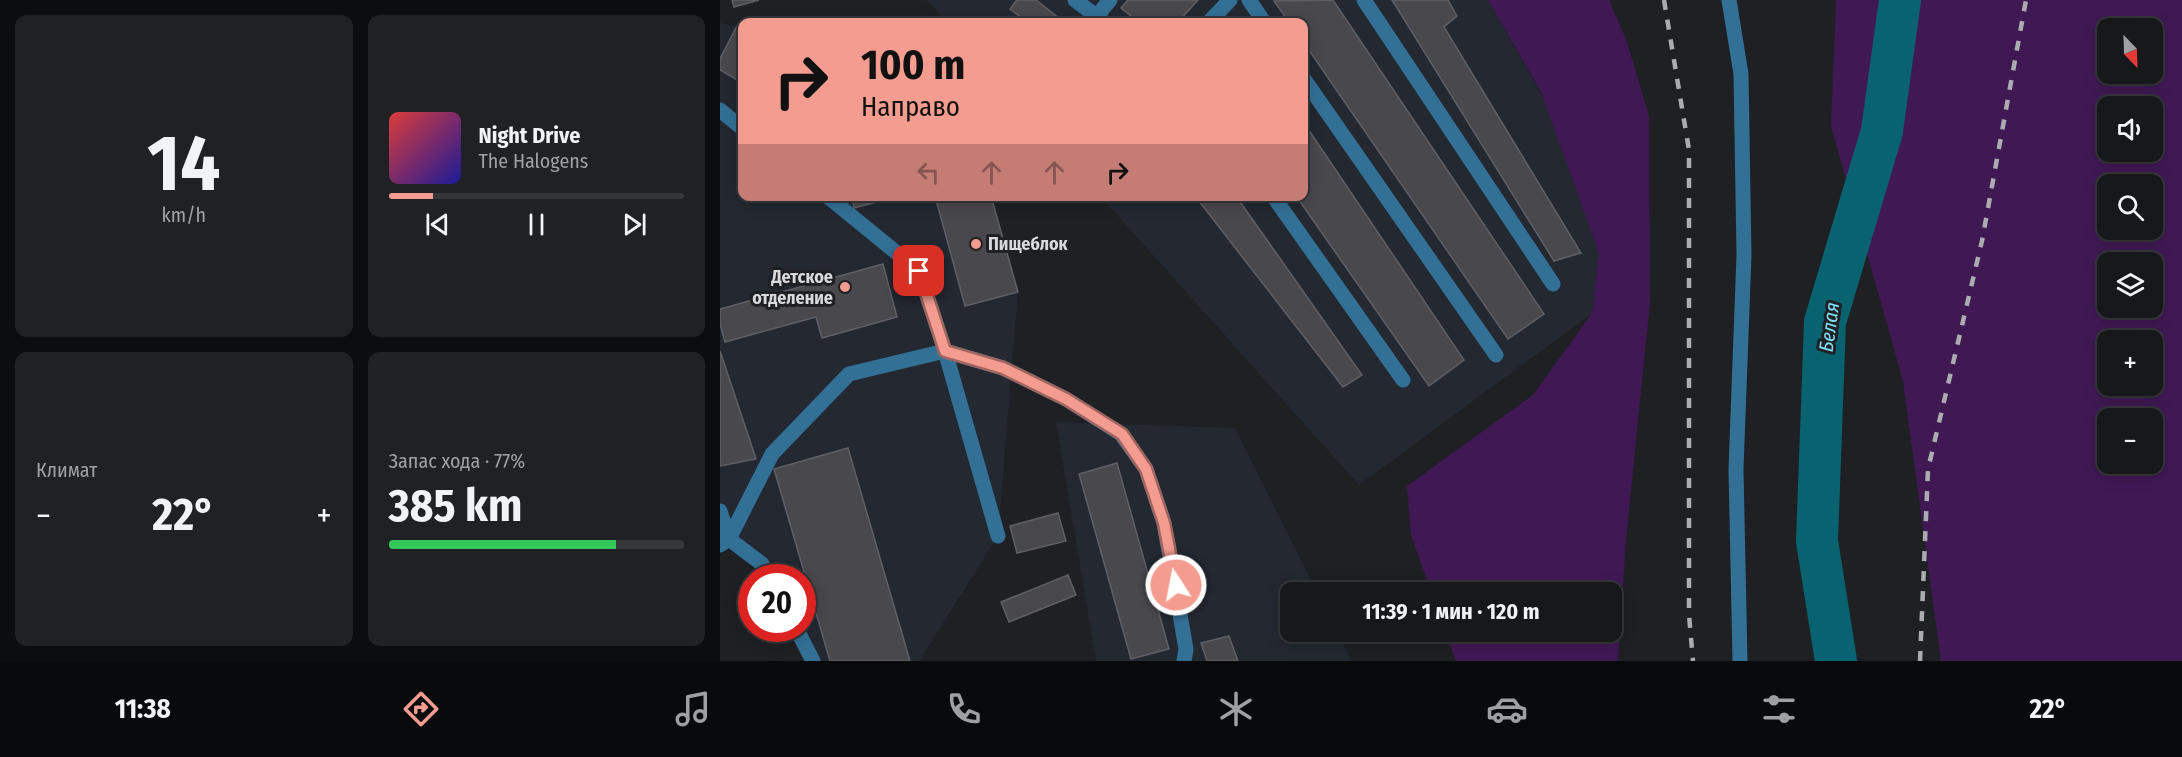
<!DOCTYPE html>
<html lang="ru">
<head>
<meta charset="utf-8">
<style>
  :root { --surface:#16181b; --page:#1f2124; --text:#f1f3f6; --muted:#9ea0a3; --line:#35373a; --accent:#f59c91 }
  body { margin:0; font-family:"Fira Sans Condensed",sans-serif; background:var(--page); color:var(--text); height:100vh; display:flex; flex-direction:column; font-size:22px; white-space:nowrap }
  * { box-sizing:border-box; margin:0 }
  p { font-size:20px; color:var(--muted) }
  .icon { flex:none; width:33px; height:33px; fill:none; stroke:currentColor; stroke-width:2; stroke-linecap:round; stroke-linejoin:round }
  .map { position:relative; flex:1; overflow:hidden }
  .side { display:flex; flex-direction:column; gap:15px; padding:15px; background:#0c0d0f; width:720px }
  .side>* { flex:none }
  .top-card { position:absolute; left:18px; top:18px; width:570px; height:183px; border-radius:12px; box-shadow:0 3px 15px #0003,0 0 0 2px var(--line); background:#f59c91; color:#111; overflow:hidden }
  .needle { width:39px; rotate:157deg }
  .buttons { position:absolute; left:1377px; top:18px; display:grid; gap:12px }
  .buttons a { display:grid; place-items:center; width:66px; height:66px; border-radius:12px; background:var(--surface); box-shadow:0 3px 15px #0003,0 0 0 2px var(--line); font-size:30px }
  .speed { position:absolute; left:18px; top:564px; display:flex; gap:12px; font-size:30px; font-weight:700; text-align:center }
  .speed>* { display:grid; place-content:center; width:78px; height:78px; border-radius:50%; background:var(--surface); box-shadow:0 3px 15px #0003,0 0 0 2px var(--line); line-height:1 }
  .speed .limit { border:9px solid #d22; background:#fff; color:#111 }
  .pin { position:absolute; display:grid; place-items:center; width:51px; height:51px; color:#fff; margin:-26px; border-radius:12px; box-shadow:0 3px 9px #0006 }
  .me { position:absolute; width:66px; margin:-33px; rotate:349deg; stroke-linejoin:round; filter:drop-shadow(0 0 4px #0008) }
  .turn { display:flex; align-items:center; gap:21px; height:126px; padding:0 24px; font-size:27px }
  .turn .icon { width:78px; height:78px; stroke-width:2.5 }
  .turn b { display:block; font-size:42px; line-height:51px }
  .lanes { display:flex; align-items:center; height:57px; padding:0 24px; background:#0003; justify-content:center; gap:30px; direction:ltr }
  .lanes .off { opacity:.35 }
  .big { font-size:45px; font-weight:700; line-height:1.1 }
  .side .card { flex:1; display:flex; flex-direction:column; justify-content:center; gap:9px; min-width:0; padding:0 21px; border-radius:12px; background:var(--page) }
  .side .dial { align-items:center; gap:0 }
  .dial b { font-size:78px; line-height:1 }
  .song { display:flex; align-items:center; gap:18px }
  .cover { width:72px; height:72px; border-radius:9px; background:linear-gradient(135deg,hsl(0 70% 55%),hsl(240 70% 35%)) }
  .played { height:6px; border-radius:3px; background:linear-gradient(90deg,var(--accent) 15%,var(--line) 15%) }
  .keys { display:flex; justify-content:space-around; direction:ltr }
  .heat { display:flex; justify-content:space-between; align-items:center; font-size:33px; direction:ltr }
  .charge { height:9px; border-radius:4px; background:linear-gradient(90deg,#34c759 77%,var(--line) 0) }
  .side .tiles { flex:1; display:grid; gap:15px; grid-template-columns:repeat(2,1fr) }
  .trip { position:absolute; left:560px; top:582px; width:342px; height:60px; border-radius:12px; background:var(--surface); box-shadow:0 3px 15px #0003,0 0 0 2px var(--line); font-weight:700; line-height:60px; text-align:center }
  .dock { display:flex; height:96px; justify-content:space-around; align-items:center; background:#090a0b; color:var(--muted) }
  .dock .icon { width:42px; height:42px }
  .dock .current { color:var(--accent) }
  .dock b { font-size:27px; color:var(--text) }
  main { display:flex; flex:1; min-height:0 }
  .map>svg:first-child { display:block }
</style>
</head>
<body>
<main>
<section class="side">
<div class="tiles">
<div class="card dial"><b>14</b><p>km/h</p></div>
<div class="card">
<div class="song"><i class="cover"></i><div><b>Night Drive</b><p>The Halogens</p></div></div>
<div class="played"></div>
<div class="keys"><svg class="icon" aria-label="previous" viewBox="0 0 24 24"><path d="M18 5L8 12l10 7zM5 5v14"/></svg><svg class="icon" aria-label="pause" viewBox="0 0 24 24"><path d="M8 5v14M16 5v14"/></svg><svg class="icon" aria-label="next" viewBox="0 0 24 24"><path d="M6 5l10 7-10 7zM19 5v14"/></svg></div>
</div>
<div class="card"><p>Климат</p>
<div class="heat"><a>−</a><b class="big">22°</b><a>+</a></div>
</div>
<div class="card"><p>Запас хода · 77%</p><b class="big">385 km</b><div class="charge"></div></div>
</div>
</section>
<div class="map">
<svg width="1462" height="661" viewBox="0 0 1462 661">
  <rect width="100%" height="100%" fill="#1e2024"/>
  <path fill="#232831" d="M207,0H768L924,275L639,485L381,197L584,196V22H227Z
    M0,23L22,27V196L271,197L298,292L278,536L199,661H93L82,628V578L49,577L9,539L0,511Z
    M336,422L515,428L597,592H570V632H617L632,661H376Z"/>
  <path fill="#401954" fill-rule="evenodd" d="M768,0H889L906,39L929,116L930,303L906,539L898,661H736L725,632H891V592H711L691,535L687,486L813,395L872,313L879,253L821,92Z
    M1116,0H1462V661H1221L1183,381L1111,126ZM1388,28H1432V74H1388ZM1388,106H1432V152H1388ZM1388,184H1432V230H1388ZM1388,262H1432V308H1388ZM1388,340H1432V386H1388ZM1388,418H1432V464H1388Z"/>
  <g fill="none" stroke-linecap="round" stroke-linejoin="round">
    <path stroke="#086270" stroke-width="42" d="M1116,661L1097,541L1105,322L1162,131L1180,0"/>
  </g>
  <path fill="#48484d" stroke="#5f5f65" stroke-width="1.5" d="M12,0H39L14,7Z
    M297,0H316L344,22H307L290,9Z
    M408,0H478L458,22H418L401,8Z
    M613,0L824,314L788,339L584,43V22H569L554,1Z
    M672,0H728L737,16L724,27L861,253L834,261Z
    M18,24L22,27V83L0,70V59Z
    M584,123L744,360L709,386L576,196H584Z
    M132,196H178L134,208Z
    M215,196H271L298,292L245,306Z
    M475,196H516L642,375L623,387Z
    M163,264L177,317L102,338L96,317L5,342L0,324V309Z
    M0,351L36,459L0,466Z
    M128,448L190,661H110L54,469Z
    M397,463L449,649L411,659L359,474Z
    M338,513L346,541L297,553L290,526Z
    M348,575L356,595L289,622L281,602Z
    M509,636L518,661H487L481,643Z"/>
  <g fill="none" stroke-linecap="round" stroke-linejoin="round">
    <path stroke="#337095" stroke-width="15" d="M355,0L384,22
      M529,0L544,22
      M644,0L833,284
      M1009,0L1021,74L1024,255L1016,469L1020,661
      M376,17L390,0
      M489,22L510,0
      M584,79L776,355
      M0,110L22,128
      M107,196L199,271L225,351L283,368L346,399L401,434L426,469L444,523L466,649L464,661
      M553,196L683,380
      M0,511L9,539L0,545
      M49,578L42,564L9,539L52,454L129,374L225,351L278,536
      M76,628L93,661"/>
    <path stroke="#abacb0" stroke-width="4.5" stroke-dasharray="10 10" stroke-linecap="butt" d="M944,0L969,150V615L973,661
      M1200,661L1208,469L1262,241L1306,0"/>
  </g>
  <g fill="none" stroke-linecap="round" stroke-linejoin="round">
    <g stroke="#9f655e" stroke-width="15">
      <path id="route" d="M199,271L225,351L283,368L346,399L402,434L426,469L444,523L456,585"/>
    </g>
    <use href="#route" stroke="#f59c91" stroke-width="10"/>
  </g>
  <g fill="#f59c91" stroke="#1e2024" stroke-width="2">
    <circle cx="256" cy="244" r="6"/>
    <circle cx="125" cy="287" r="6"/>
  </g>
  <g text-anchor="middle" stroke-width="6" stroke-linejoin="round" paint-order="stroke">
    <g font-size="18" font-weight="bold" fill="#d8d9dc" stroke="#1e2024" text-anchor="start">
      <text x="268" y="250">Пищеблок</text>
      <text x="113" y="283" text-anchor="end">Детское<tspan x="113" dy="21">отделение</tspan></text>
    </g>
    <g font-size="20" font-style="italic" fill="#7fe0f5" stroke="#1e2024">
      <text transform="translate(1109 327) rotate(-82)" y="7">Белая</text>
    </g>
  </g>
</svg>
<div class="buttons">
<a><svg class="needle" viewBox="-14 -14 28 28"><path d="M0-13l5 13h-10z" fill="#e53935"/><path d="M0 13l5-13h-10z" fill="#9ea0a3"/></svg></a>
<a><svg class="icon" aria-label="sound" viewBox="0 0 24 24"><path d="M4 9h4l5-4v14l-5-4H4zM17 9q2 3 0 6"/></svg></a>
<a><svg class="icon" aria-label="search" viewBox="0 0 24 24"><circle cx="10" cy="10" r="6"/><path d="M15 15l6 6"/></svg></a>
<a><svg class="icon" aria-label="layers" viewBox="0 0 24 24"><path d="M12 4l9 5-9 5-9-5zM3 14l9 5 9-5"/></svg></a>
<a>+</a>
<a>−</a>
</div>
<div class="speed"><div class="limit">20</div></div>
<div class="pin" style="left:199px;top:271px;background:#d93025"><svg class="icon" aria-label="arrive" viewBox="0 0 24 24"><path d="M6 21V4h12l-3 4 3 4H6"/></svg></div>
<svg class="me" style="left:456px;top:585px" viewBox="-20 -20 40 40"><circle r="17" fill="#f59c91" stroke="#fff" stroke-width="3"/><path d="M0-11L8 9 0 5-8 9z" fill="#fff"/></svg>
<div class="trip">11:39 · 1 мин · 120 m</div>
<div class="top-card">
<div class="turn"><svg class="icon" aria-label="right" viewBox="0 0 24 24"><path d="M7 20v-9h11M14 6l5 5-5 5"/></svg><div><b>100 m</b>Направо</div></div>
<div class="lanes"><svg class="icon off" aria-label="left" viewBox="0 0 24 24"><path d="M17 20v-9H6M10 6l-5 5 5 5"/></svg><svg class="icon off" aria-label="ahead" viewBox="0 0 24 24"><path d="M12 20V5M6 11l6-6 6 6"/></svg><svg class="icon off" aria-label="ahead" viewBox="0 0 24 24"><path d="M12 20V5M6 11l6-6 6 6"/></svg><svg class="icon" aria-label="right" viewBox="0 0 24 24"><path d="M7 20v-9h11M14 6l5 5-5 5"/></svg></div>
</div>
</div>
</main>
<nav class="dock">
<b>11:38</b>
<svg class="icon current" aria-label="directions" viewBox="0 0 24 24"><path d="M12 3l9 9-9 9-9-9zM9 14v-3h6M13 9l2 2-2 2"/></svg>
<svg class="icon" aria-label="music" viewBox="0 0 24 24"><path d="M9 18V5l10-2v13"/><circle cx="6" cy="18" r="3"/><circle cx="16" cy="16" r="3"/></svg>
<svg class="icon" aria-label="phone" viewBox="0 0 24 24"><path d="M5 4h4l2 5-3 2q2 4 5 5l2-3 5 2v4C11 20 4 13 5 4z"/></svg>
<svg class="icon" aria-label="climate" viewBox="0 0 24 24"><path d="M12 3v18M4 7l16 10M4 17L20 7"/></svg>
<svg class="icon" aria-label="car" viewBox="0 0 24 24"><path d="M5 17H2v-5l4-1 3-4h7l3 4 3 1v5h-3M9 17h6M6 11h13"/><circle cx="7" cy="17" r="2"/><circle cx="17" cy="17" r="2"/></svg>
<svg class="icon" aria-label="filters" viewBox="0 0 24 24"><path d="M4 7h16M4 17h16"/><circle cx="9" cy="7" r="2"/><circle cx="15" cy="17" r="2"/></svg>
<b>22°</b>
</nav>
</body>
</html>
